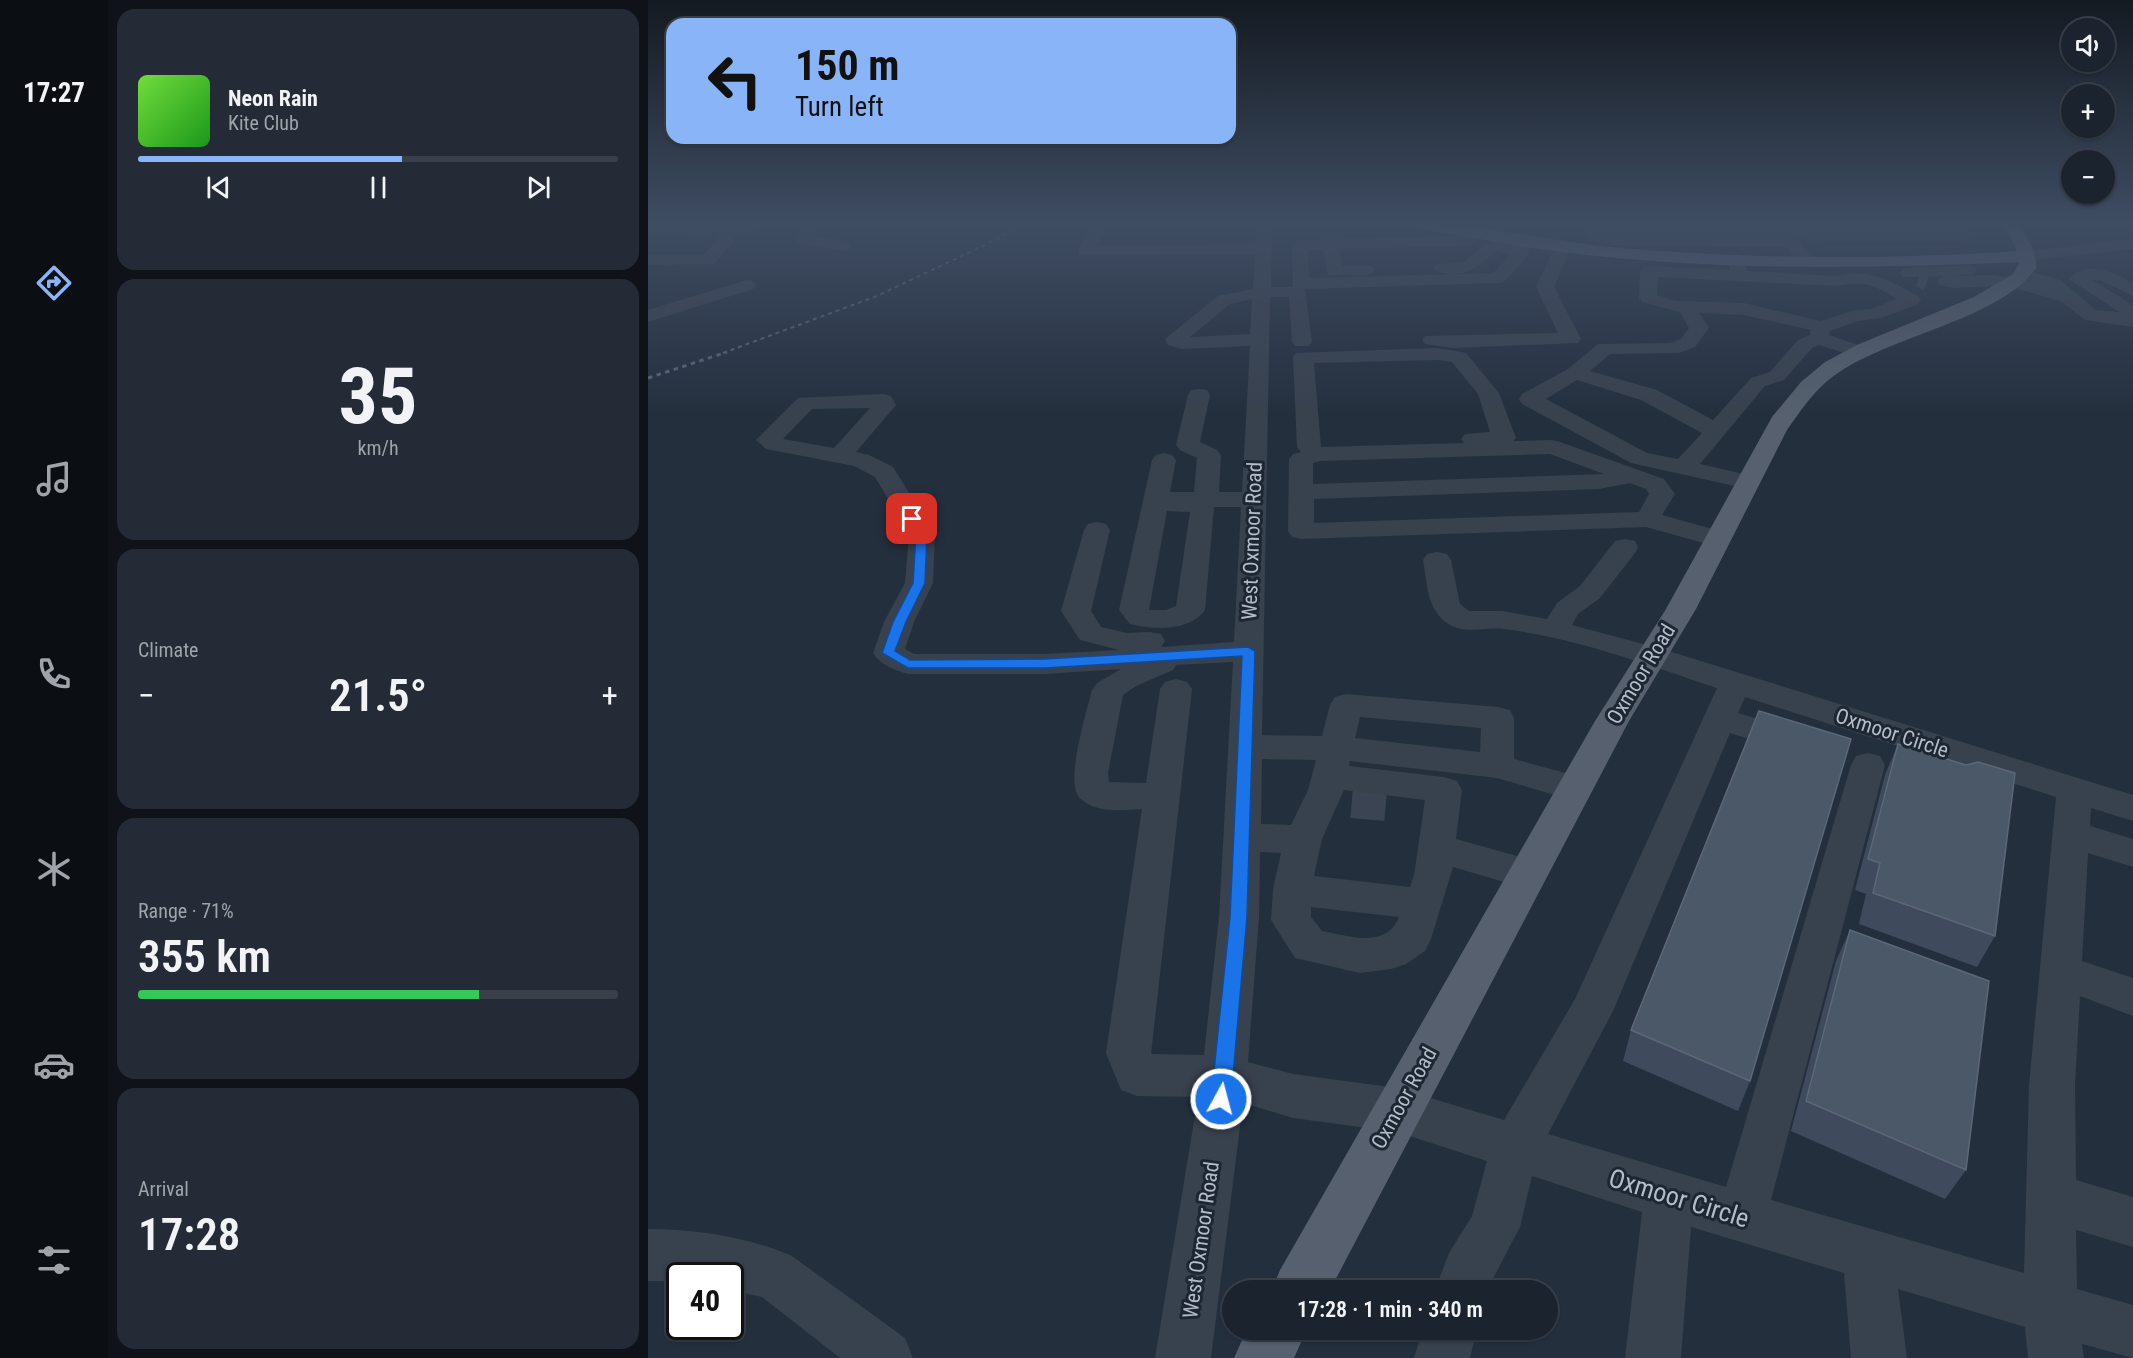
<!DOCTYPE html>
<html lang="en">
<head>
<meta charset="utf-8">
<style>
  :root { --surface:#1b232e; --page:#242b36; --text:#f1f3f6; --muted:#a0a4aa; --line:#39404a; --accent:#8ab4f8 }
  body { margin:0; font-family:"Roboto Condensed",sans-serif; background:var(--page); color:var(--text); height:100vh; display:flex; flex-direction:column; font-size:22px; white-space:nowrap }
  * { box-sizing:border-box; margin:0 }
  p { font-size:20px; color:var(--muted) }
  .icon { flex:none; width:33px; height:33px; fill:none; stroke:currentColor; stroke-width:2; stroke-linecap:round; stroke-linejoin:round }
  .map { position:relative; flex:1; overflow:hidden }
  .panel { display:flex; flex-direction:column; gap:9px; padding:9px; background:#0f1319; width:540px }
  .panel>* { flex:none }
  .banner { position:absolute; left:18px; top:18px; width:570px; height:126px; border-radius:18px; box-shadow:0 2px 4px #0004,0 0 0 2px var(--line); background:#8ab4f8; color:#111; overflow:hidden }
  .buttons { position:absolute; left:1413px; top:18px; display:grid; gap:12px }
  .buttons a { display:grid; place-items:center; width:54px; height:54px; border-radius:50%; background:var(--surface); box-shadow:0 2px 4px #0004,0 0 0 2px var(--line); font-size:30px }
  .speed { position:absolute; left:18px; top:1262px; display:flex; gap:12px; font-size:30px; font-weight:700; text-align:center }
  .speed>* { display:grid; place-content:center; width:78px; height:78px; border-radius:50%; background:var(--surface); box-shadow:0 2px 4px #0004,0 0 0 2px var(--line); line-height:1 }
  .speed .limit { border:3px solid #111; border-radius:9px; background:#fff; color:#111 }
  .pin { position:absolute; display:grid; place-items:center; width:51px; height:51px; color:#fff; margin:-26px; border-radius:12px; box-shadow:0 3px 9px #0006 }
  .me { position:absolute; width:66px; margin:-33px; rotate:7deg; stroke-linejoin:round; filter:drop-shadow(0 0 4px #0008) }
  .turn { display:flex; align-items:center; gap:21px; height:126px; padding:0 30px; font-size:27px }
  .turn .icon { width:78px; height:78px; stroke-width:2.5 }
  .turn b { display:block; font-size:42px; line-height:51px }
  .big { font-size:45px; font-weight:600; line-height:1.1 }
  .panel .widget { flex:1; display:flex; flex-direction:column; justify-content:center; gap:9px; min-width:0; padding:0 21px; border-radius:18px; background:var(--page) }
  .panel .dial { align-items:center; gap:0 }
  .dial b { font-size:78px; line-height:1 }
  .song { display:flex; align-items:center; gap:18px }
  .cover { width:72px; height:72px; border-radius:9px; background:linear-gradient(135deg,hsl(100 70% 55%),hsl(120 70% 35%)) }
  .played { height:6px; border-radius:3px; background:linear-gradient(90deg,var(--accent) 55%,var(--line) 55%) }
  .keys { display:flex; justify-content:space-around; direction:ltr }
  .heat { display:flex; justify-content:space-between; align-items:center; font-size:33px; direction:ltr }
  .charge { height:9px; border-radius:4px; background:linear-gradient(90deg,#34c759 71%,var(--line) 0) }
  .trip { position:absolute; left:574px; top:1280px; width:336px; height:60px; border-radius:30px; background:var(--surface); box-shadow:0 2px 4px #0004,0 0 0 2px var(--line); font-weight:600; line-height:60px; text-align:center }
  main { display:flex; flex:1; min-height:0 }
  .tab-bar { display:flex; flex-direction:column; width:108px; justify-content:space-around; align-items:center; background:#0b0e12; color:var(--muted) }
  .tab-bar .icon { width:42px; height:42px }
  .tab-bar .on { color:var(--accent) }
  .tab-bar b { font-size:27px; color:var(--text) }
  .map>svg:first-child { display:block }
</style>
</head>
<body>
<main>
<nav class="tab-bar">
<b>17:27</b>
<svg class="icon on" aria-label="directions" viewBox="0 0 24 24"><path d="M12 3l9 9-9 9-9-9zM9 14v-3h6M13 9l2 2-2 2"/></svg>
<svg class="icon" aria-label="music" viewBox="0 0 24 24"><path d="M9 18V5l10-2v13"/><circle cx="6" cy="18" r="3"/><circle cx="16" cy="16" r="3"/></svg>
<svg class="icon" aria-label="phone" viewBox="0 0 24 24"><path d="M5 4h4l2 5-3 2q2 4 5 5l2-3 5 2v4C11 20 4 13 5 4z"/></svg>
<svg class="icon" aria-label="climate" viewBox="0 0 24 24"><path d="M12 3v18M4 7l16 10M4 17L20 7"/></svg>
<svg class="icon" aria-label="car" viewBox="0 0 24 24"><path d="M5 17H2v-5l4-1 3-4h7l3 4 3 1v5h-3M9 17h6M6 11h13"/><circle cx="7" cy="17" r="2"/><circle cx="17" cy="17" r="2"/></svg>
<svg class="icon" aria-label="filters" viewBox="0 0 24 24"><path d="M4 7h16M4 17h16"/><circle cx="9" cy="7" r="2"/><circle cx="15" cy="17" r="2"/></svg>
</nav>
<section class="panel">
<div class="widget">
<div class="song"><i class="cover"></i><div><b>Neon Rain</b><p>Kite Club</p></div></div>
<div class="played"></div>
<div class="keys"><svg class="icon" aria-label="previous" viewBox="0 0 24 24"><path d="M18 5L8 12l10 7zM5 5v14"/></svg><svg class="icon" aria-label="pause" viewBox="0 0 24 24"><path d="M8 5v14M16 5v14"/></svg><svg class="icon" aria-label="next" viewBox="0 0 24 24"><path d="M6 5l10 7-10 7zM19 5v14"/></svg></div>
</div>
<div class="widget dial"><b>35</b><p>km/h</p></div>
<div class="widget"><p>Climate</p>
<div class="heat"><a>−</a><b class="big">21.5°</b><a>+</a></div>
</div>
<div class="widget"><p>Range · 71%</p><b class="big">355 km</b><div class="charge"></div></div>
<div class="widget"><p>Arrival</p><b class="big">17:28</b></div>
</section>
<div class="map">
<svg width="1485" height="1358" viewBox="0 0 1485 1358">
  <rect width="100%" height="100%" fill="#242f3e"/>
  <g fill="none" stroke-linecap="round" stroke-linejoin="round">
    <path stroke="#3a4453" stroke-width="18" stroke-dasharray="18 9" stroke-linecap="butt" d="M1271,278L1279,281"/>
    <path stroke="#3a4453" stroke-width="38" stroke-dasharray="38 19" stroke-linecap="butt" d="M704,799L738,802"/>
    <path fill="#38414e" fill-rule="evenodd" d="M0,224H122C111,236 20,232 0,232Z
      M159,224H176L164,236L196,241L204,246L196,251L149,243L146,237Z
      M446,224H458L460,227L449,246L607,244L608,224H624L623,287H645L644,245L652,240L813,236L829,228L837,233L823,244L817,246L691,249L694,266H724L727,270L724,274L718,275H680L675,250H660L661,278L845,273L863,254L848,251C829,269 816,278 789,272L786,268L789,264L816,262L838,243L844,241L867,244L872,239L878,237L886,242L880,250L881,253L879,257L856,282L850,283L657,289L664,342L661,346H647L644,342L641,297H622L614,735L674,736L682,705L687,697L698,694L850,707L862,710L866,718V759L939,779L945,788L939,797L927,801L849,778L702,761L701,766L796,777L809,781L814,790L808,839L894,863L899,874L894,885L880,889L805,867L783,939L777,951L758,964L743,969L712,973L647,958L623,920L625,889L633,853L612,852L611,917L600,1062L645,1074L749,1088L856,1120L927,999L1069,688C1000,665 929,638 856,629C839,627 817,634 802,625C778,610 780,586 775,560L779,554L789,552L799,554L803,560L812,604L821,611H854L899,619L909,603L932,586L967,541L977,539L987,541L990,547L987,553L952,598L930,614L924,625L1014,649L1485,795V821L1443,808L1442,826L1485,839V867L1440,853L1434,961L1485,978V1016L1432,996L1427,1085L1428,1180L1485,1197V1247L1428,1230L1429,1289L1485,1305V1358L1434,1344L1436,1358H1380L1377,1327L1250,1289L1259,1358H1203L1196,1273L1043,1227L1033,1358H977L994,1212L884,1176L872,1227L839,1290H787L801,1253L824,1216L839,1161L749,1132L645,1118L595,1103L563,1358H507L550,1097L489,1096L473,1090L458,1053L494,809C474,810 448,814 432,798C416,783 439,711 444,690L449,683L473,669L397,674H260C247,670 232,665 225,653L236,622L257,583L261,534L227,477L206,466L118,449L108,440L150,398L235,394L243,396L248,405L208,452L221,455L245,467L287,534L285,583L266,622L257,649L266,654H397L471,650L432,640L413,611L436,530L440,524L449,522L458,524L462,530L443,611L453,627L479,633L502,632L513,634L517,641L513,647L586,642L593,507H566L557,610C541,632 504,630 482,624L471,610L504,460L508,455L516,453L524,455L528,460L522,492H546L549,458L532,450L528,445L540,395L543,390L551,389L559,390L562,395L552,442L569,450L573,455L571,492H594L602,346L534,349L520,345L517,339L570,296L605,289L607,254L432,255L430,251ZM604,299L602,334L542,337L582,304ZM222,408L186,448L135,439L164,409ZM519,511L542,512L528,606L518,610H501ZM585,662L571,917L556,1055L503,1054L544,689L539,682L528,679L517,682L512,689L498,783L461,782L460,773L475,695L488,686L525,670L528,665ZM1097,697L1408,797L1381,1085L1376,1273L1123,1200L1237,765L1232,756L1220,753L1208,756L1203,765L1078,1187L900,1134L965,1011L1082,733L1145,753L1157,749L1162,741L1157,733L1090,713ZM712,717L833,728L832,752L707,738ZM614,759L668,760L660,790L643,825L613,824ZM696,790L777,800L766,875L762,887L666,876L674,839ZM663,907L751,917C739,949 700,936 674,931L663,917Z
      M1151,224H1310L1323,236L1315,241H1172L1147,237L1169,262L1167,266C1153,269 1147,256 1138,247L963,245L940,239L934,231L942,226L1119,229C1130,224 1141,233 1151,224Z
      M75,233L81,235L86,241L66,264L0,265V255H55L69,241L67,238L69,235Z
      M1485,239V249L1379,261L1371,256L1379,251Z
      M915,242L923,247L906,287L933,339L930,343L804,348L777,344L774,340L777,336L910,333L888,287L907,247Z
      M1087,254L1093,255L1100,271L1188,276C1220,267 1243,281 1270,296L1273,300L1270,304L1233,318L1210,321L1182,331L1181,335L1219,348L1222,352L1219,356L1212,358L1171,345L1164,348L1136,380L1117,386L1052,464L1109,477L1112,482L1109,487L1100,489L983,463L874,404L871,399L874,394L920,369L950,344L1022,343L1033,339L1041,328L1032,312L994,302L991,298L992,271L995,267L1001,266L1082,270L1079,259ZM1010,277L1189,286C1216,280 1226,285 1249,299L1223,309L1207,310L1173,321L1096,303L1028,301L1009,295ZM1051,313L1096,315L1163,330L1162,335L1150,340L1122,372L1103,378L1065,420L1009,390L942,371L962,354L1031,353L1047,347L1061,328ZM929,380L993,400L1054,433L1030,459L999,453L898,399Z
      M1320,265L1326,266L1329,270L1326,274L1300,276L1345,275L1383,281L1369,278L1366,274L1369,270L1375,269L1412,280L1448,310L1471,312L1421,279C1437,259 1468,273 1485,283V296L1452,280H1444L1485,305V327L1437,320L1414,302L1378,291L1345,286L1307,288L1292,285L1289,281L1295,276L1255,277L1252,273L1255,269L1261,268Z
      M99,280L105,281L108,285L105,289L0,322V310Z
      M790,348L818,353L851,393L868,438L865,441L904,440L912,442L1016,479L1027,494L1014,515L1079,533L1083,539L1079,545L1070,547L998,527L653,539L644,537L640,531L641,459L645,454L653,452L649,447L645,357L648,353ZM790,360L804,362L830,394L842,432L817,434L813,439L816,443L673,447L666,363ZM902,454L956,474L665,484V463L673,461ZM982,483L998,489L1001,494L991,512L666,523V499L951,489Z
      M0,1229C48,1229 100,1237 144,1256L257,1338L265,1358H192L114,1297L82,1290V1275H32V1281H0Z
      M775,1329H829L822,1358H766Z"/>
    <path fill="#56606e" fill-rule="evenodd" d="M766,224C835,224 904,242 974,248C1105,259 1237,260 1369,251L1356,224H1372L1386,251L1389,267C1352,320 1243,335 1187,375C1167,389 1153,410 1139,430L1048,609L981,721L682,1290H624L632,1270L947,721L1018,609L1124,417L1153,382L1177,362L1211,344L1326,297L1365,274L1372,262C1230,268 1091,271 949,256C890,250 832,239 774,229Z
      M599,1329H659L646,1358H586Z"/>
    <path stroke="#5a6575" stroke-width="2" stroke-dasharray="4 4" stroke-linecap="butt" d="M75,353L229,296L339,244L375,224"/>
    <path stroke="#5a6575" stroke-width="3" stroke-dasharray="4.5 4.5" stroke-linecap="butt" d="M0,378L79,352"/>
  </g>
  <path fill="#3f4b5c" d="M1250,744L1347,936L1329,967L1211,924L1218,894L1207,890L1237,775Z
    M1202,930L1318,1170L1297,1199L1143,1131L1188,961Z
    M983,1030L1102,1081L1090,1111L975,1061Z"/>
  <path fill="#4b5868" stroke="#5c6777" stroke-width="1.5" d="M1111,711L1203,739L1102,1081L983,1030Z
    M1250,744L1318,765L1330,762L1367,773L1347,936L1225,893L1232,863L1220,859Z
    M1202,930L1341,981L1318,1170L1158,1101Z"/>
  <linearGradient id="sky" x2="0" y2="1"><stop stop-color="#141a22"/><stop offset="0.54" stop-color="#3f4d63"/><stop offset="1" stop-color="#3f4d63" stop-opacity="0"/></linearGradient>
  <rect width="1485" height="414" fill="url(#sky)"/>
  <path fill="#1a73e8" stroke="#114b97" stroke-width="1.5" d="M264,515L268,516L279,534L277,583L258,622L247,651L262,660L397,659L600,647L607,651L599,917L583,1099L580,1106L573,1109L565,1106L563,1099L582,917L594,656L397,668H260L234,653L245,622L265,583L268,534L259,519Z"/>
  <g text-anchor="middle" stroke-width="6" stroke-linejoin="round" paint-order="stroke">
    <g font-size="21" fill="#b4bcc9" stroke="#1d2633">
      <text transform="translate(604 541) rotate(-88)" y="7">West Oxmoor Road</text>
      <text transform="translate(993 674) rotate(-59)" y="7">Oxmoor Road</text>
      <text transform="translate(1244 733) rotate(18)" y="7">Oxmoor Circle</text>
      <text transform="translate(756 1098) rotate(-61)" y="7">Oxmoor Road</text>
      <text transform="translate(553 1240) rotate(-82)" y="7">West Oxmoor Road</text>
    </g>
    <g font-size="26" fill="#b4bcc9" stroke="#1d2633">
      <text transform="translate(1031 1198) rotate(17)" y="9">Oxmoor Circle</text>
    </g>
  </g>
</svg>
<div class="buttons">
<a><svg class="icon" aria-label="sound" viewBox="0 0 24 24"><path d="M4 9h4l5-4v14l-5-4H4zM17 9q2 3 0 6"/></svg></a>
<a>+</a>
<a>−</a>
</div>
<div class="speed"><div class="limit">40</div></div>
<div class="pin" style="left:264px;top:519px;background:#d93025"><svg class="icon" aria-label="arrive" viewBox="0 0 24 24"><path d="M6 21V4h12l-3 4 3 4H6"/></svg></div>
<svg class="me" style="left:573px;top:1099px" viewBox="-20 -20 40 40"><circle r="17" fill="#1a73e8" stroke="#fff" stroke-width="3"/><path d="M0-11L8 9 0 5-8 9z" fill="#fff"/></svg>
<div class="trip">17:28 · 1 min · 340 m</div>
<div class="banner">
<div class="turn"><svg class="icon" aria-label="left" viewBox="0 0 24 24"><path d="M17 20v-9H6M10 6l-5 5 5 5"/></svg><div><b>150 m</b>Turn left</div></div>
</div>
</div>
</main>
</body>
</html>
